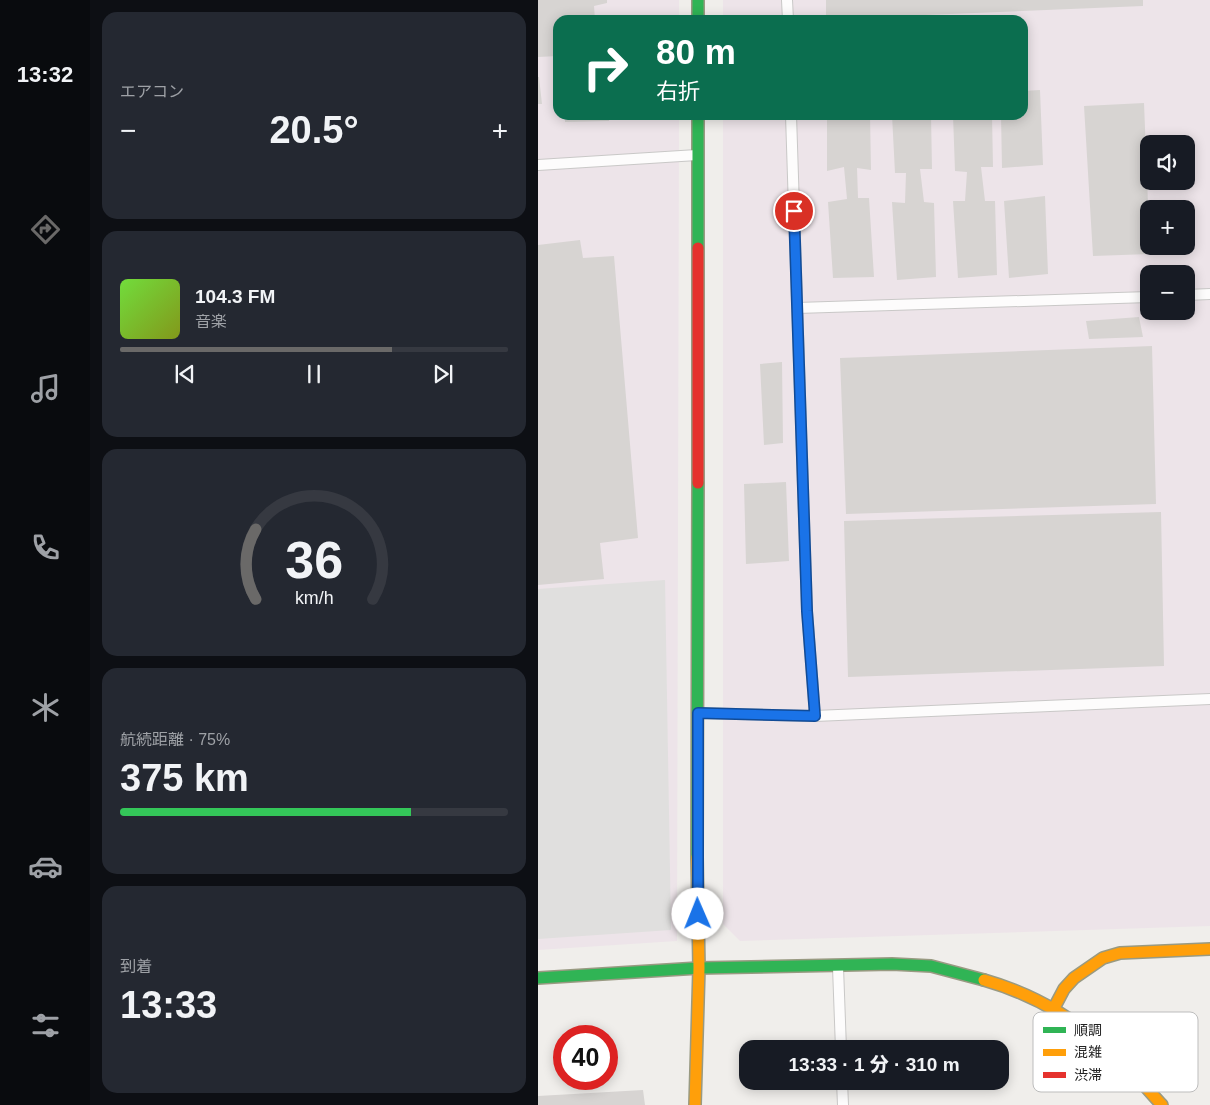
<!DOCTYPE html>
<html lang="ja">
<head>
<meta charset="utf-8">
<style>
  :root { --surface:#171b24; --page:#242831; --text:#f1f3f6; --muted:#9ea1a6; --line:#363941; --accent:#6a6968 }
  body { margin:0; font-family:Arial,"Noto Sans JP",sans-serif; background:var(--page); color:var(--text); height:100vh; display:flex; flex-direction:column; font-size:19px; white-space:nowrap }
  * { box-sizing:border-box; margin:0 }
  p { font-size:16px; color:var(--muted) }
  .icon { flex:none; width:28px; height:28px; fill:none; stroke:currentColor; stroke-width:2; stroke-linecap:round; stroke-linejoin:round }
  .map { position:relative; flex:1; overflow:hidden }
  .panel { display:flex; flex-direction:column; gap:12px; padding:12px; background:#0d0f14; width:448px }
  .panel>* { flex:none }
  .banner { position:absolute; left:15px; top:15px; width:475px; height:105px; border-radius:15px; box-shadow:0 2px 12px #0003; background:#0b6e4f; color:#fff; overflow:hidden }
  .fabs { position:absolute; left:602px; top:135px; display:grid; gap:10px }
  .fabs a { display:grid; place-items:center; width:55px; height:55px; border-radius:10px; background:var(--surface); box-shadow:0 2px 12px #0003; font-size:25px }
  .speed { position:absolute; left:15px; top:1025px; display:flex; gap:10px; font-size:25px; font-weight:700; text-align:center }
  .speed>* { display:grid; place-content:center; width:65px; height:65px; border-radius:50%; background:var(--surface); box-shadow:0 2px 12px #0003; line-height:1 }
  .speed .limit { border:8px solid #d22; background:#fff; color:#111 }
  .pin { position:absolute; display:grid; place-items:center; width:42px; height:42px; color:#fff; margin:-21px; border:2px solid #fff; border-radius:50%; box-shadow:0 1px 5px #0007 }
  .me { position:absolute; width:55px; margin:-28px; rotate:359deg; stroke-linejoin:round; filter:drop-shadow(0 0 4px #0008) }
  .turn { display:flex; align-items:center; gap:18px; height:105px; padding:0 20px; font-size:22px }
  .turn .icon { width:65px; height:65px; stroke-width:2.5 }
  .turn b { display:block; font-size:35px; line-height:42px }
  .big { font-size:38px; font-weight:800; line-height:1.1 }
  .panel .widget { flex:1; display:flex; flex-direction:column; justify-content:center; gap:8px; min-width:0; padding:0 18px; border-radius:15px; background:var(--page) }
  .panel .dial { align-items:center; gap:0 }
  .dial svg { height:130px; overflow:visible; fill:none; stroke:var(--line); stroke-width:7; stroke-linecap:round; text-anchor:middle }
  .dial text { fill:var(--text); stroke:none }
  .song { display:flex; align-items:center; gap:15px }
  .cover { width:60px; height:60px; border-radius:8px; background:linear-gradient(135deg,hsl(100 70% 55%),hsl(70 70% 35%)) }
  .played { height:5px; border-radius:2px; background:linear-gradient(90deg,var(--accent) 70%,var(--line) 70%) }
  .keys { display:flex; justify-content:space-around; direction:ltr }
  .heat { display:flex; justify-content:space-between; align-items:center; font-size:28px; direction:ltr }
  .charge { height:8px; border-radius:4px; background:linear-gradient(90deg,#34c759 75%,var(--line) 0) }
  .trip { position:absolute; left:201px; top:1040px; width:270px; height:50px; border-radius:15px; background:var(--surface); box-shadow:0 2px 12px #0003; font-weight:800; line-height:50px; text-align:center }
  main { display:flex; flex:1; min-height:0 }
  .tab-bar { display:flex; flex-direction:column; width:90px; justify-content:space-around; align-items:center; background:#090b0e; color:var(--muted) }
  .tab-bar .icon { width:35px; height:35px }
  .tab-bar .current { color:var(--accent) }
  .tab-bar b { font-size:22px; color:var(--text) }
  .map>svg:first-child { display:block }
</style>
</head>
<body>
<main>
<nav class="tab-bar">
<b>13:32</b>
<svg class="icon current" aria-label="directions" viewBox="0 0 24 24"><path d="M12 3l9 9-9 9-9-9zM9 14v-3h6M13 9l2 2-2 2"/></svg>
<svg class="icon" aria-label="music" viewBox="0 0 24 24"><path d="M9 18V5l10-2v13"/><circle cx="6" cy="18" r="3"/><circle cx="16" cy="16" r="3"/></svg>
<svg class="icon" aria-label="phone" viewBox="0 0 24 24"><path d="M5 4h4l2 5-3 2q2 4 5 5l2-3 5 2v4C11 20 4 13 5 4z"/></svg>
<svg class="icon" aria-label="climate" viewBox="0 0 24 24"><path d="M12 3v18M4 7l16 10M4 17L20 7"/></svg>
<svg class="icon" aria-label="car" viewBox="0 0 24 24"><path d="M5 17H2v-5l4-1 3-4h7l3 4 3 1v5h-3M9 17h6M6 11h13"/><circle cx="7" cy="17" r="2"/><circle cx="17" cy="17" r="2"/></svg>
<svg class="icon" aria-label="filters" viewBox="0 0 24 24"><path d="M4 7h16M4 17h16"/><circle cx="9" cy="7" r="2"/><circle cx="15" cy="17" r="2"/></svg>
</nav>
<section class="panel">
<div class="widget"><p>エアコン</p>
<div class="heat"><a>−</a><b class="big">20.5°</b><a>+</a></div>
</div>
<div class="widget">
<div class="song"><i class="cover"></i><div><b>104.3 FM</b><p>音楽</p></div></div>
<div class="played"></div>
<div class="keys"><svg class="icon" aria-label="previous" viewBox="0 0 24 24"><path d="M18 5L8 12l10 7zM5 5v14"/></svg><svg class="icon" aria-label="pause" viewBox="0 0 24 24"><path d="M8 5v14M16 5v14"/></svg><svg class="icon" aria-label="next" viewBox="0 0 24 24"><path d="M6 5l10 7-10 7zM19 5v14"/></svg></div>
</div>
<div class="widget dial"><svg viewBox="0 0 100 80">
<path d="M14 69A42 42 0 1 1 86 69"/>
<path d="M14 69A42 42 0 0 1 14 26" stroke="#6a6968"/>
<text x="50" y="56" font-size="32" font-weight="700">36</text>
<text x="50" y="72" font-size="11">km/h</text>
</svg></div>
<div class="widget"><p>航続距離 · 75%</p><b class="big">375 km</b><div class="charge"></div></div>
<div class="widget"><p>到着</p><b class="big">13:33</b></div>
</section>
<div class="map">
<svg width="673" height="1105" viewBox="0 0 673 1105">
  <rect width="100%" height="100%" fill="#f0eeeb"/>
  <path fill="#ede4e9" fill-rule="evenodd" d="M0,0H141V20H20V115H141L139,941L0,950Z
    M185,0H672V926L202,941L185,924V115H485V20H185ZM611,144H649V181H611ZM611,209H649V246H611ZM611,274H649V311H611Z"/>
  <path fill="#e0dfde" d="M127,580L133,930L0,939V589Z"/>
  <path fill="#d7d4d2" d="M0,0H69V3L56,6L57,20H20V56L0,57Z
    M288,0H605V6L288,19Z
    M0,77H1L4,104H0Z
    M502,90L505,165L464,168L463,115H485V91Z
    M606,103L612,254L555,256L546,106Z
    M27,115H71V121L27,122Z
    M289,115H332L333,170L319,168L320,198H331L336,277L295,278L290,202L309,199L306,167L289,171Z
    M354,115H393L394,169H382L386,202L396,203L398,277L359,280L354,202L367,203L368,173H357Z
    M415,115H454L455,167H443L447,201H457L459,275L420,278L415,201H427L429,172L417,171Z
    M507,196L510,274L471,278L466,201Z
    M42,240L45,258L76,256L100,538L62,543L66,579L0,585V245Z
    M601,317L605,337L551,339L548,321Z
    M614,346L618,504L308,514L302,358Z
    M244,362L245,443L226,445L222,364Z
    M248,482L251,561L208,564L206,484Z
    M623,512L626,666L310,677L306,521Z
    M105,1090L107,1105H0V1096Z"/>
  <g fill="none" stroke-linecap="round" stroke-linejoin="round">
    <g stroke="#c9c8c7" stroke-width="12">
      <path id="lane" d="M249,0L250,20
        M253,115L269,611L277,716
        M0,165L159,155
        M649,295L673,294
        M259,308L611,297
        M161,713L277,716L673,699
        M300,967L303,1049
        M304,1081L305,1105"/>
    </g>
    <g stroke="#999a82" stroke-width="14">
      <path id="fast" d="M160,0V20
        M160,248V115
        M159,857L160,483
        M0,978L161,968L354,964L393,966L446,980"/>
    </g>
    <g stroke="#999a82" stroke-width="14">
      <path id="slow" d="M446,980C502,996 543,1023 585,1063C599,1076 611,1091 624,1105
        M516,1008L526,989L536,978L565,958L582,953L673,949
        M157,1105L161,968L159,857"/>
    </g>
    <g stroke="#999a82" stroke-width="14">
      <path id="jam" d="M160,483V248"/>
    </g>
    <use href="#lane" stroke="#fdfcfc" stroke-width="10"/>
    <use href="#fast" stroke="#30b455" stroke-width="11"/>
    <use href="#slow" stroke="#ff9f0a" stroke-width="11"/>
    <use href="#jam" stroke="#e5322d" stroke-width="11"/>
  </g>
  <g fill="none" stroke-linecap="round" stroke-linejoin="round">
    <g stroke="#114b97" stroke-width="12">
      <path id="route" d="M160,914V713L277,716L269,611L256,211"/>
    </g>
    <use href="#route" stroke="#1a73e8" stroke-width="9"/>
  </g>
  <rect x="495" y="1012" width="165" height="80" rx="8" fill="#fff" stroke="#bdbdbd" stroke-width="1"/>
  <rect x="505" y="1027" width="23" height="6" fill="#30b455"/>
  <rect x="505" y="1049" width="23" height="7" fill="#ff9f0a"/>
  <rect x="505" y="1072" width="23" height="6" fill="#e5322d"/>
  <g font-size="14" fill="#222">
    <text x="536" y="1035">順調</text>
    <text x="536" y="1057">混雑</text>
    <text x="536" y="1080">渋滞</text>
  </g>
</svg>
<div class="fabs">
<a><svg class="icon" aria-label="sound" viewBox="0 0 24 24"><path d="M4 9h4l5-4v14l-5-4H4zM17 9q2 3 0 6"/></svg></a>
<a>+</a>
<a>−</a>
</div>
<div class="speed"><div class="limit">40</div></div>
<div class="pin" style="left:256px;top:211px;background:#d93025"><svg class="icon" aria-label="arrive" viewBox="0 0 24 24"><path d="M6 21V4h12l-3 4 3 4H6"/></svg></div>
<svg class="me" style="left:160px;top:914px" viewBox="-20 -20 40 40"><circle r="19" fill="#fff"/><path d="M0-13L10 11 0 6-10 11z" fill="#1a73e8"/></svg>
<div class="trip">13:33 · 1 分 · 310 m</div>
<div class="banner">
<div class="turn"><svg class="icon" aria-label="right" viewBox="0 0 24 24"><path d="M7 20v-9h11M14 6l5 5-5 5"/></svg><div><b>80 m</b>右折</div></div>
</div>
</div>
</main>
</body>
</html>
